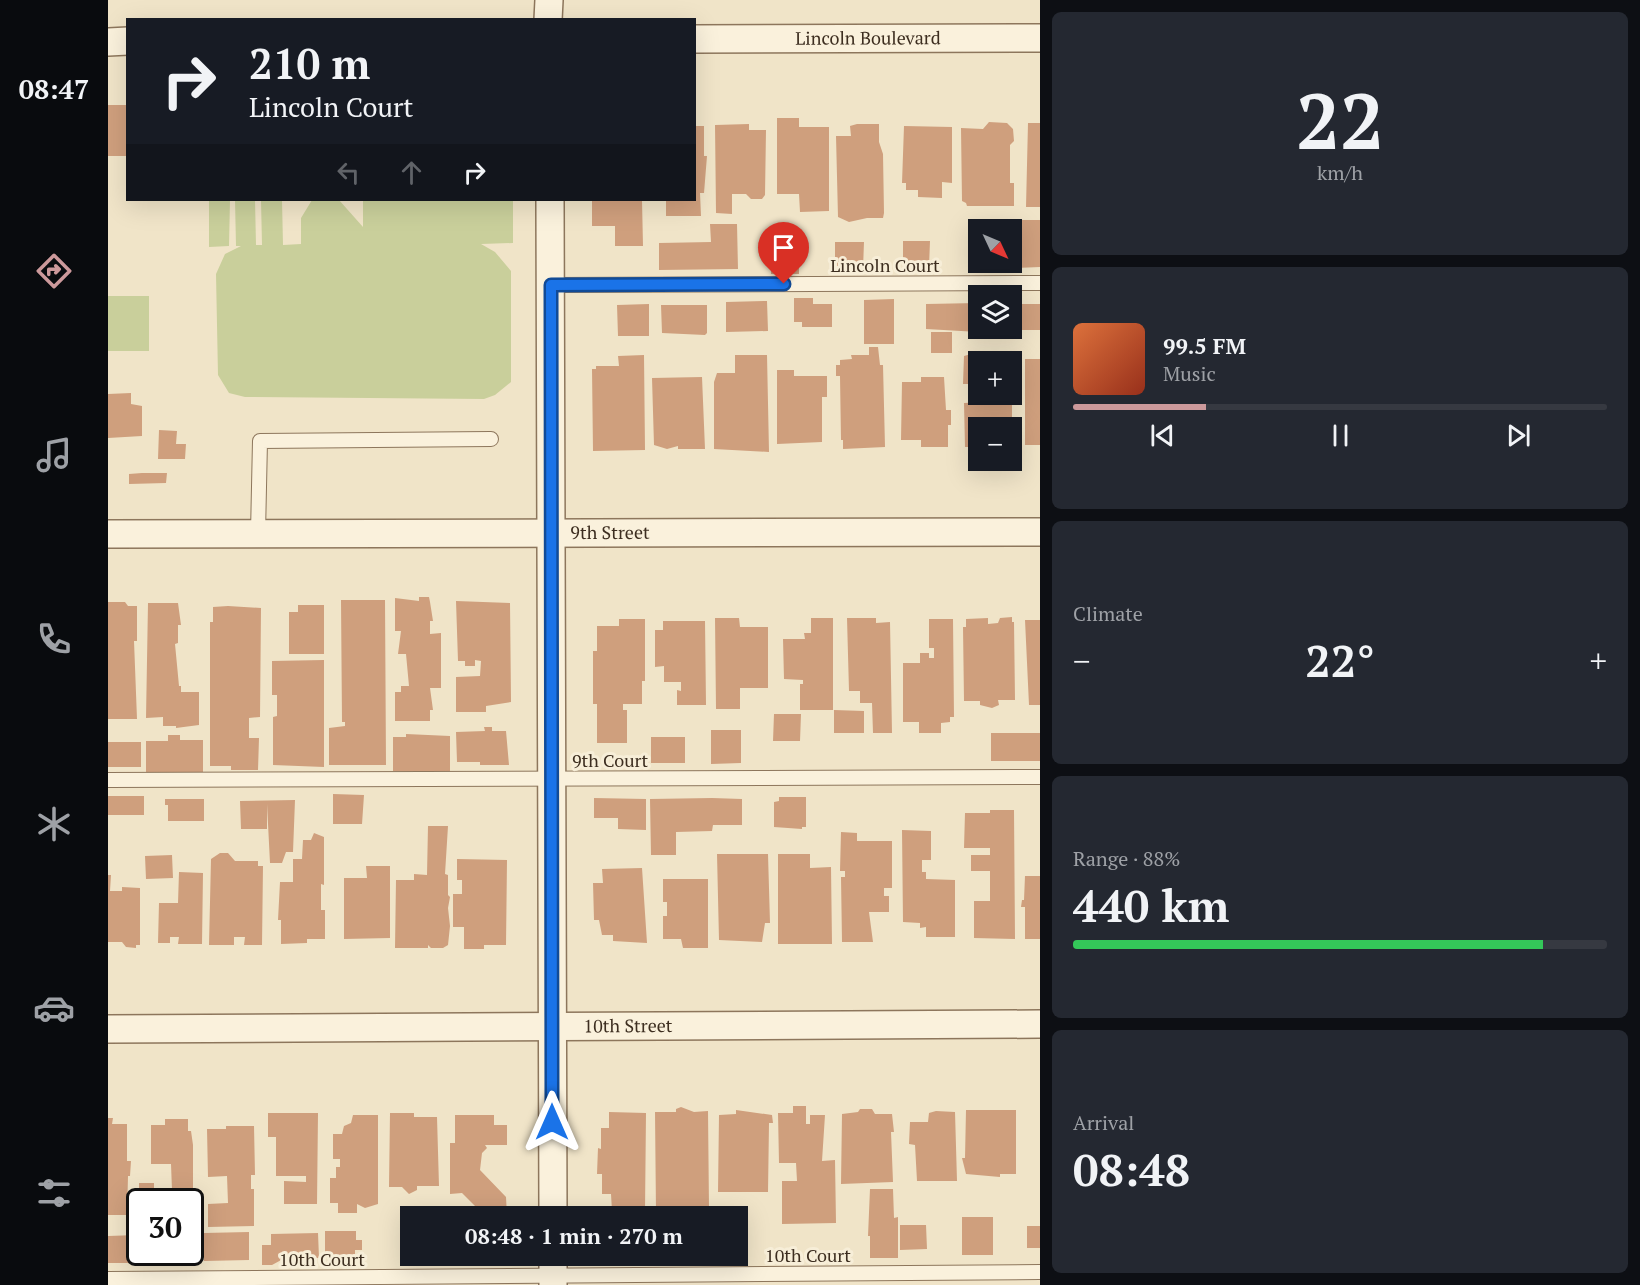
<!DOCTYPE html>
<html lang="en">
<head>
<meta charset="utf-8">
<style>
  :root { --surface:#171b24; --page:#242831; --text:#f1f3f6; --muted:#9ea1a6; --line:#363941; --accent:#cc999b }
  body { margin:0; font-family:"PT Serif",serif; background:var(--page); color:var(--text); height:100vh; display:flex; flex-direction:column; font-size:22px; white-space:nowrap }
  * { box-sizing:border-box; margin:0 }
  p { font-size:20px; color:var(--muted) }
  .icon { flex:none; width:33px; height:33px; fill:none; stroke:currentColor; stroke-width:2; stroke-linecap:round; stroke-linejoin:round }
  .map { position:relative; flex:1; overflow:hidden }
  .side { display:flex; flex-direction:column; gap:12px; padding:12px; background:#0d0f14; width:600px }
  .side>* { flex:none }
  .banner { position:absolute; left:18px; top:18px; width:570px; height:183px; border-radius:0px; box-shadow:0 6px 24px #0002; background:#171b24; color:var(--text); overflow:hidden }
  .needle { width:39px; rotate:134deg }
  .controls { position:absolute; left:860px; top:219px; display:grid; gap:12px }
  .controls a { display:grid; place-items:center; width:54px; height:54px; border-radius:0px; background:var(--surface); box-shadow:0 6px 24px #0002; font-size:30px }
  .speed { position:absolute; left:18px; top:1188px; display:flex; gap:12px; font-size:30px; font-weight:700; text-align:center }
  .speed>* { display:grid; place-content:center; width:78px; height:78px; border-radius:50%; background:var(--surface); box-shadow:0 6px 24px #0002; line-height:1 }
  .speed .limit { border:3px solid #111; border-radius:9px; background:#fff; color:#111 }
  .pin { position:absolute; display:grid; place-items:center; width:51px; height:51px; color:#fff; margin:-62px -26px; border-radius:50% 50% 50% 0; rotate:-45deg; box-shadow:0 0 6px #0007 }
  .pin .icon { rotate:45deg }
  .me { position:absolute; width:66px; margin:-33px; rotate:0deg; stroke-linejoin:round; filter:drop-shadow(0 0 4px #0008) }
  .turn { display:flex; align-items:center; gap:21px; height:126px; padding:0 24px; font-size:27px }
  .turn .icon { width:78px; height:78px; stroke-width:2.5 }
  .turn b { display:block; font-size:42px; line-height:51px }
  .lanes { display:flex; align-items:center; height:57px; padding:0 24px; background:#0003; justify-content:center; gap:30px; direction:ltr }
  .lanes .off { opacity:.35 }
  .big { font-size:45px; font-weight:600; line-height:1.1 }
  .side .tile { flex:1; display:flex; flex-direction:column; justify-content:center; gap:9px; min-width:0; padding:0 21px; border-radius:9px; background:var(--page) }
  .side .dial { align-items:center; gap:0 }
  .dial b { font-size:78px; line-height:1 }
  .song { display:flex; align-items:center; gap:18px }
  .cover { width:72px; height:72px; border-radius:9px; background:linear-gradient(135deg,hsl(20 70% 55%),hsl(10 70% 35%)) }
  .played { height:6px; border-radius:3px; background:linear-gradient(90deg,var(--accent) 25%,var(--line) 25%) }
  .keys { display:flex; justify-content:space-around; direction:ltr }
  .heat { display:flex; justify-content:space-between; align-items:center; font-size:33px; direction:ltr }
  .charge { height:9px; border-radius:4px; background:linear-gradient(90deg,#34c759 88%,var(--line) 0) }
  .trip { position:absolute; left:292px; top:1206px; width:348px; height:60px; border-radius:0px; background:var(--surface); box-shadow:0 6px 24px #0002; font-weight:600; line-height:60px; text-align:center }
  main { display:flex; flex:1; min-height:0 }
  .dock { display:flex; flex-direction:column; width:108px; justify-content:space-around; align-items:center; background:#090b0e; color:var(--muted) }
  .dock .icon { width:42px; height:42px }
  .dock .active { color:var(--accent) }
  .dock b { font-size:27px; color:var(--text) }
  .map>svg:first-child { display:block }
</style>
</head>
<body>
<main>
<nav class="dock">
<b>08:47</b>
<svg class="icon active" aria-label="directions" viewBox="0 0 24 24"><path d="M12 3l9 9-9 9-9-9zM9 14v-3h6M13 9l2 2-2 2"/></svg>
<svg class="icon" aria-label="music" viewBox="0 0 24 24"><path d="M9 18V5l10-2v13"/><circle cx="6" cy="18" r="3"/><circle cx="16" cy="16" r="3"/></svg>
<svg class="icon" aria-label="phone" viewBox="0 0 24 24"><path d="M5 4h4l2 5-3 2q2 4 5 5l2-3 5 2v4C11 20 4 13 5 4z"/></svg>
<svg class="icon" aria-label="climate" viewBox="0 0 24 24"><path d="M12 3v18M4 7l16 10M4 17L20 7"/></svg>
<svg class="icon" aria-label="car" viewBox="0 0 24 24"><path d="M5 17H2v-5l4-1 3-4h7l3 4 3 1v5h-3M9 17h6M6 11h13"/><circle cx="7" cy="17" r="2"/><circle cx="17" cy="17" r="2"/></svg>
<svg class="icon" aria-label="filters" viewBox="0 0 24 24"><path d="M4 7h16M4 17h16"/><circle cx="9" cy="7" r="2"/><circle cx="15" cy="17" r="2"/></svg>
</nav>
<div class="map">
<svg width="932" height="1285" viewBox="0 0 932 1285">
  <rect width="100%" height="100%" fill="#f0e4c8"/>
  <path fill="#c9cf9b" d="M101,200H122L121,246L101,247Z
    M127,200H147L148,245H154L153,200H174L175,245L193,244V218L204,200H231L255,227V200H405V243L373,244L387,252L403,271V382L387,395L376,399L137,397L121,393L110,375L108,274L117,254L133,246H128Z
    M0,296H41V351H0Z"/>
  <path fill="#cf9f7d" d="M0,105H20V156H0Z
    M669,118H691V127H721V211L692,212L691,194H669Z
    M881,122L899,123L905,129L906,141L902,145V183H906V206H859L858,203L854,201L853,128L875,129Z
    M920,123H932V207H918Z
    M641,124V130H658L657,195L654,199H643L638,194H624V214L608,213L607,125Z
    M749,124H771V142L775,154L776,213L775,218H759L741,222L730,217L728,136H743L742,126Z
    M586,126H596V156H599L596,193H592L593,216H558V200H586Z
    M796,126L844,127V183L834,182V198L810,197V190H798V183H794Z
    M484,200H534L535,246H507V226H484Z
    M910,220H932V267L882,269V262H903V239H910Z
    M602,224H629L630,269L551,270V243L603,242Z
    M668,226H684V245H691V274H663V245H668Z
    M795,241H822L821,267H795Z
    M727,242H756L755,269H727Z
    M686,298H705V304H724V327H694V322H686Z
    M786,299V344H756V300Z
    M659,301L660,331L618,332V302Z
    M870,303V328H888V333L818,329V304Z
    M541,304V336H510L509,305Z
    M913,304H932V330H913Z
    M553,305H599V333L597,335L554,333Z
    M823,332H844V353H823Z
    M761,347H770L772,365H775L777,447L735,449V440H733L732,376H728V365H732V360L744,359L743,355H761Z
    M874,351H888V355H904V362H870V384H855L856,356Z
    M536,355L537,450L485,451L484,369H488V366H511L510,356Z
    M627,355H659L661,452L606,449V382L609,373H627Z
    M917,359H932V445H917Z
    M669,370H686V376H719V397H714V442L669,444Z
    M594,377L597,449H570V446L559,449L546,445L544,378Z
    M813,377H836L838,410H843V425H840V447H813V440H793L794,382H813Z
    M23,393V404L34,406V436L0,438V394Z
    M875,394H904V428H870V447H857L856,403L875,402Z
    M51,430L69,431L68,444H78L77,459H50Z
    M34,473H59L58,483L21,484V474Z
    M311,597H321L322,602L325,621H322V634L333,633V688H322L325,710H322V721H287V692H293V686H301L298,654H290L293,631H287V598L311,601Z
    M233,600H277L278,765H221V728L237,726V722H234Z
    M348,601L402,603L403,702L378,706V712H348V677L372,676L373,661L367,660V666H357V661H350Z
    M0,602H17L20,606H29V641H26L29,719H0Z
    M40,603H70L73,625H70V643L67,644L71,686H73V692H91V725L68,728V726H55V717L38,718Z
    M190,605H216V654H181V612H190Z
    M120,606L153,608L152,717L141,718V738H151L150,770H123V766H102V622H105V607Z
    M904,617V622H906L907,700H890L891,705L884,708L872,705V701H856L855,627H858V619L880,618V624L890,623L892,618Z
    M607,618H631L632,627H660V688H632V709H608Z
    M703,618H725V710H692V684H695V680L676,679L675,639H697L696,633H703Z
    M739,618H768V623L782,622L784,733H765L764,703H752V691H741Z
    M511,619H537V681H534V704H515V710H519V743H489V704H485V651H489V626H511Z
    M821,619H845L846,717H842V722L833,723V733H811V722H795V663H812V653H821V658H826V648H821Z
    M917,620H932V705H921Z
    M555,621H597L598,705H569V690L573,691V682H556V666L547,667V630H555Z
    M216,660V767L165,765V717L169,716V695H164V661Z
    M726,710L756,711V733H726Z
    M666,714H693L692,741H665Z
    M376,727H384V731H398L401,765H372V762H349L348,732L377,731Z
    M603,730H633V763L603,764Z
    M883,733H932V761H883Z
    M298,734L342,736V771H285V737H298Z
    M60,735H72V740H95V772L38,773V741H60Z
    M543,737H577V763H543Z
    M0,742H33V767H0Z
    M225,794L256,795L254,824H225Z
    M0,796H36V815H0Z
    M671,797H698V827H694V829L666,827V802L671,801Z
    M486,798L538,799V830L510,829V818H486Z
    M604,798L634,799V825H605L604,831L568,832V855H543L542,799Z
    M57,799H96V821H60V805H57Z
    M187,800L185,852H178L174,863H162L159,804V829H133L132,801Z
    M882,810H906L907,939L866,938V901H882V871H863V855H882V848H856L857,813H882Z
    M320,826H340L337,874L340,875V895L342,897L340,908L342,926L340,945L335,948H323L320,945V948H287L288,880H306V874L319,875Z
    M794,830L823,831V860H814V872H818V879L847,880V937H818V927L812,928V923L795,922Z
    M733,832L749,833V841H784V888H776V896H781V912H761L765,942H734L733,877H737V871H732Z
    M206,833L216,837V885L213,884V910H217V939H199V943L173,944V920H170L172,882H185V859H194L195,840H203Z
    M112,853H120L127,861H150V866H155L154,945H136L137,937H126V945H101L103,859Z
    M609,854H660L662,923H657L654,942L611,940Z
    M670,854H702V868L723,867L724,944H670Z
    M64,855L65,878L38,879L37,856Z
    M349,859L399,860L398,945H376V949H356V927H345V894H354V880H349Z
    M258,866H282V938L236,939V878H259Z
    M534,868L539,943L505,941V935H494L491,920H486L485,883H495L494,869Z
    M71,872L95,873L94,944H70L71,937H62V943H50L51,903H70Z
    M0,875H3L2,891H14V887L32,888V945H28V948L18,947L14,942H0Z
    M917,876H932V939H917V907H913L914,900H916Z
    M555,879H600V948H575L573,939H555V916H559V902H555Z
    M685,1106H698V1124H702V1115H717L714,1161L727,1160L728,1223L674,1224V1181H689L688,1163H671L670,1113H685Z
    M573,1107L586,1112L600,1111L601,1209L548,1213L547,1112H568V1109Z
    M752,1109H764L767,1114H784L786,1132H783L785,1182L733,1184L734,1114L750,1112Z
    M628,1110L664,1115L665,1123H661L660,1192H610L611,1115L628,1114Z
    M858,1110H908V1174H892V1177L858,1174L854,1158H857Z
    M828,1111L847,1112L849,1181H809L807,1145L801,1144L802,1122H820L821,1113Z
    M501,1112L538,1113L537,1211H504L503,1194H494V1174H489L490,1148L493,1149V1128H501Z
    M160,1113H210L209,1204H176V1181L198,1182V1176H168V1137H160Z
    M282,1113H306V1117H329L331,1186H309V1190L301,1194L294,1187H281Z
    M245,1115H270V1204L257,1208L249,1204V1213H230V1203H222V1178H228V1167H232V1159H225V1134H234L236,1126L243,1123Z
    M347,1115H386V1125H399V1145H377L379,1148L374,1153L372,1170L398,1197L399,1216H370V1209L354,1193L342,1194V1143H347Z
    M0,1118H5L4,1124H19V1161H23L22,1176H20L19,1215H0Z
    M57,1119H80V1131H83L85,1145V1190H64L63,1164H43V1125H57Z
    M118,1126H146L147,1175H143V1189H146V1226L100,1227V1204L120,1203L119,1176L100,1177L99,1129H118Z
    M31,1183H46V1202H31Z
    M762,1189H785L786,1218L790,1217V1258H762V1236H760Z
    M854,1217H885V1255H854Z
    M792,1225H818L819,1249L792,1250Z
    M919,1226H932V1248H919Z
    M217,1231H248V1240H254V1250H247V1256H217Z
    M141,1232V1260L96,1261V1233Z
    M210,1233L211,1258L175,1259L164,1265H154V1245H163V1234Z
    M29,1235V1263H0V1236Z
    M303,1256H337V1259L303,1258Z
    M543,1256H571V1260H543Z"/>
  <g fill="none" stroke-linecap="round" stroke-linejoin="round">
    <g stroke="#8d765c" stroke-width="16">
      <path id="lane" d="M443,285L932,283
        M150,533L152,441L383,439
        M0,780L932,777
        M0,1279L932,1272"/>
    </g>
    <g stroke="#8d765c" stroke-width="30">
      <g id="street">
        <path d="M440,20L441,0"/>
        <path id="s1" d="M586,39L932,38"/>
        <path d="M0,42L20,41"/>
        <path d="M442,200L445,1216"/>
        <path id="s2" d="M0,534L932,532"/>
        <path id="s3" d="M0,1029L932,1024"/>
        <path d="M445,1256V1285"/>
      </g>
    </g>
    <use href="#lane" stroke="#faf1dc" stroke-width="14"/>
    <use href="#street" stroke="#faf1dc" stroke-width="27"/>
  </g>
  <g fill="none" stroke-linecap="round" stroke-linejoin="round">
    <g stroke="#114b97" stroke-width="15">
      <path id="route" d="M444,1122L443,285L676,284"/>
    </g>
    <use href="#route" stroke="#1a73e8" stroke-width="10"/>
  </g>
  <g text-anchor="middle" stroke-width="6" stroke-linejoin="round" paint-order="stroke">
    <g font-size="18" fill="#3d2e20" stroke="#f7eed8">
      <text dy="6" stroke="none"><textPath href="#s1" startOffset="174">Lincoln Boulevard</textPath></text>
      <text x="777" y="272">Lincoln Court</text>
      <text dy="6" stroke="none"><textPath href="#s2" startOffset="502">9th Street</textPath></text>
      <text x="502" y="767">9th Court</text>
      <text dy="6" stroke="none"><textPath href="#s3" startOffset="520">10th Street</textPath></text>
      <text x="700" y="1262">10th Court</text>
      <text x="214" y="1266">10th Court</text>
    </g>
  </g>
</svg>
<div class="controls">
<a><svg class="needle" viewBox="-14 -14 28 28"><path d="M0-13l5 13h-10z" fill="#e53935"/><path d="M0 13l5-13h-10z" fill="#9ea1a6"/></svg></a>
<a><svg class="icon" aria-label="layers" viewBox="0 0 24 24"><path d="M12 4l9 5-9 5-9-5zM3 14l9 5 9-5"/></svg></a>
<a>+</a>
<a>−</a>
</div>
<div class="speed"><div class="limit">30</div></div>
<div class="pin" style="left:676px;top:284px;background:#d93025"><svg class="icon" aria-label="arrive" viewBox="0 0 24 24"><path d="M6 21V4h12l-3 4 3 4H6"/></svg></div>
<svg class="me" style="left:444px;top:1122px" viewBox="-20 -20 40 40"><path d="M0-17L14 15 0 8-14 15z" fill="#1a73e8" stroke="#fff" stroke-width="4"/></svg>
<div class="trip">08:48 · 1 min · 270 m</div>
<div class="banner">
<div class="turn"><svg class="icon" aria-label="right" viewBox="0 0 24 24"><path d="M7 20v-9h11M14 6l5 5-5 5"/></svg><div><b>210 m</b>Lincoln Court</div></div>
<div class="lanes"><svg class="icon off" aria-label="left" viewBox="0 0 24 24"><path d="M17 20v-9H6M10 6l-5 5 5 5"/></svg><svg class="icon off" aria-label="ahead" viewBox="0 0 24 24"><path d="M12 20V5M6 11l6-6 6 6"/></svg><svg class="icon" aria-label="right" viewBox="0 0 24 24"><path d="M7 20v-9h11M14 6l5 5-5 5"/></svg></div>
</div>
</div>
<section class="side">
<div class="tile dial"><b>22</b><p>km/h</p></div>
<div class="tile">
<div class="song"><i class="cover"></i><div><b>99.5 FM</b><p>Music</p></div></div>
<div class="played"></div>
<div class="keys"><svg class="icon" aria-label="previous" viewBox="0 0 24 24"><path d="M18 5L8 12l10 7zM5 5v14"/></svg><svg class="icon" aria-label="pause" viewBox="0 0 24 24"><path d="M8 5v14M16 5v14"/></svg><svg class="icon" aria-label="next" viewBox="0 0 24 24"><path d="M6 5l10 7-10 7zM19 5v14"/></svg></div>
</div>
<div class="tile"><p>Climate</p>
<div class="heat"><a>−</a><b class="big">22°</b><a>+</a></div>
</div>
<div class="tile"><p>Range · 88%</p><b class="big">440 km</b><div class="charge"></div></div>
<div class="tile"><p>Arrival</p><b class="big">08:48</b></div>
</section>
</main>
</body>
</html>
